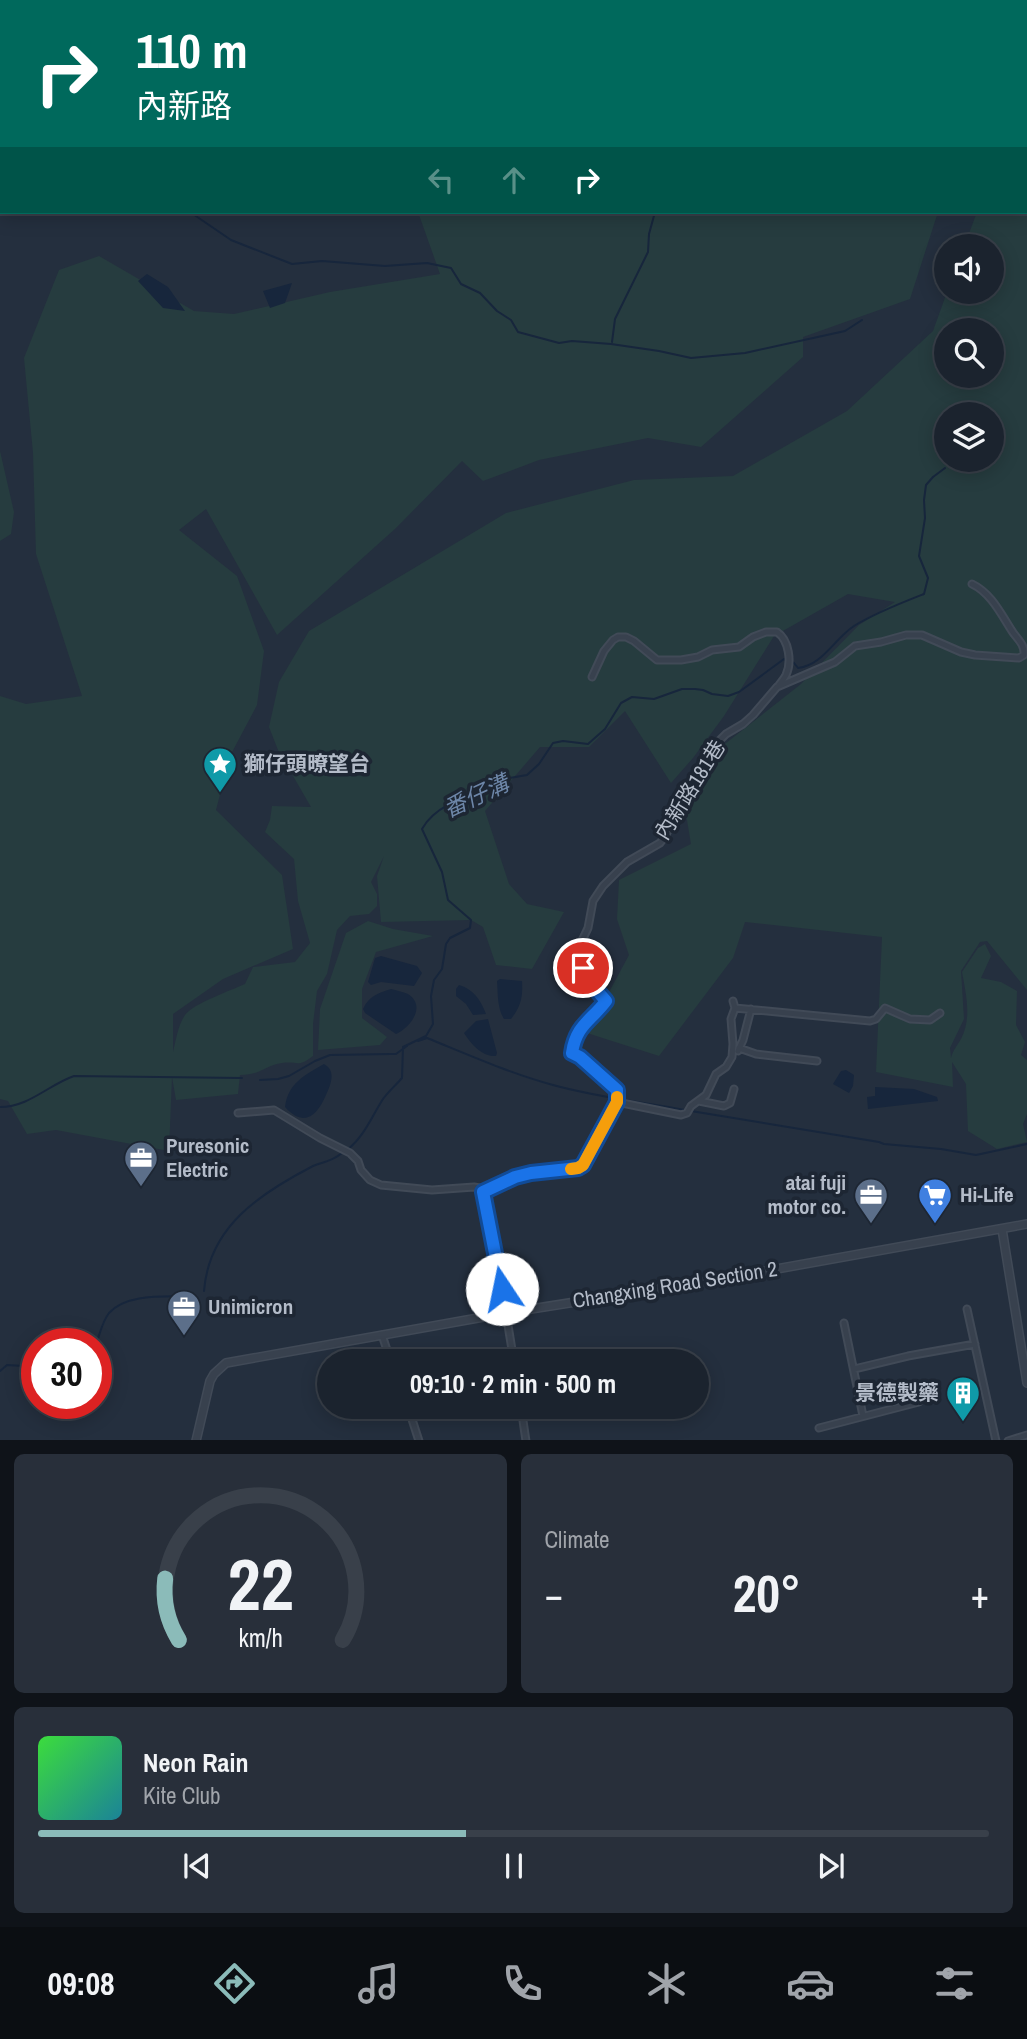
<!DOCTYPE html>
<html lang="en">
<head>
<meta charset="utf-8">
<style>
  :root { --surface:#1b232e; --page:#282f3a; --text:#f1f3f6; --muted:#a0a4aa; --line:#39404a; --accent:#8bbbb9 }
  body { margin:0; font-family:"Archivo Narrow","Noto Sans TC",sans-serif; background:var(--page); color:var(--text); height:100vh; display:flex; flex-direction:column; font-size:26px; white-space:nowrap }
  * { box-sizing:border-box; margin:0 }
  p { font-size:23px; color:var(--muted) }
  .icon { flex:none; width:38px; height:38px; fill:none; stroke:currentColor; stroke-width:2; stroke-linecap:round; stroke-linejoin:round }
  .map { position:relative; height:1440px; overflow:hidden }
  .panel { display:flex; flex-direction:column; gap:14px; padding:14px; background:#0f1319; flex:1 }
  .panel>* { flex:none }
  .banner { position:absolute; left:0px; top:0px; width:1027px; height:214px; box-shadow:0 4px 18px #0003,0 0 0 2px var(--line); background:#00695c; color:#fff; overflow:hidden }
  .controls { position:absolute; left:934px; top:234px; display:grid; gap:14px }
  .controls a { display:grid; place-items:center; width:70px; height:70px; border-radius:50%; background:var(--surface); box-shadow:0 4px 18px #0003,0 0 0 2px var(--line); font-size:35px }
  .speed { position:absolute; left:21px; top:1328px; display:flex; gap:14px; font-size:35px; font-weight:700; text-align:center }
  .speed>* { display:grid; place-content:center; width:91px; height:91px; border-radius:50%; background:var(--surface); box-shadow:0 4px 18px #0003,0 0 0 2px var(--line); line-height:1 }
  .speed .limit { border:10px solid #d22; background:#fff; color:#111 }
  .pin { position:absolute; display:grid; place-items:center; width:60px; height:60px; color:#fff; margin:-30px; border:4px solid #fff; border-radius:50%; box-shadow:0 2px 7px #0007 }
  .me { position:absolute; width:77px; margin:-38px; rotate:349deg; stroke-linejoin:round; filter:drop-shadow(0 0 5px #0008) }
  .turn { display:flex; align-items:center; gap:24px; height:147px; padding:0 21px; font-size:32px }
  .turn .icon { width:91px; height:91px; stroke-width:2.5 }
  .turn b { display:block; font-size:49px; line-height:60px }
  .lanes { display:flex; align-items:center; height:66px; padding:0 21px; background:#0003; justify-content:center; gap:35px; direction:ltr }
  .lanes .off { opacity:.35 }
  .big { font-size:52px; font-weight:700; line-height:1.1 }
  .panel .tile { flex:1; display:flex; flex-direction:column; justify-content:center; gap:10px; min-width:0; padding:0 24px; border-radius:10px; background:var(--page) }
  .panel .dial { align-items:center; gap:0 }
  .dial svg { height:182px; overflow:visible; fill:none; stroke:var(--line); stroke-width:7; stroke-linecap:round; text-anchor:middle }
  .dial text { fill:var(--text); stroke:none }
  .song { display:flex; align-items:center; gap:21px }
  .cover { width:84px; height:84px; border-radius:10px; background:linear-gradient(135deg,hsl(120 70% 55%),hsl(190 70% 35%)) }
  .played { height:7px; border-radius:4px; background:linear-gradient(90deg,var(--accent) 45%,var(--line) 45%) }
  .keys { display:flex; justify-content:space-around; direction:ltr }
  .heat { display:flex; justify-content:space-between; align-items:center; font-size:38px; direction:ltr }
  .panel .tiles { flex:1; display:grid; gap:14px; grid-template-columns:1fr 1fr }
  .tile:last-child { grid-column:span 2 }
  .trip { position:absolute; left:317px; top:1349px; width:392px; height:70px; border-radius:35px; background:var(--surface); box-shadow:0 4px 18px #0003,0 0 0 2px var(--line); font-weight:700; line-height:70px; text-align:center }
  .tab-bar { display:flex; height:112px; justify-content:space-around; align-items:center; background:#0b0e12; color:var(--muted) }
  .tab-bar .icon { width:49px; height:49px }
  .tab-bar .selected { color:var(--accent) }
  .tab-bar b { font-size:32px; color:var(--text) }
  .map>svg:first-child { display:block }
</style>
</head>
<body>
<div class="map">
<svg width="1027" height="1441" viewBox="0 0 1027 1441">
  <rect width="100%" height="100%" fill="#242f3e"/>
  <path fill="#263c3f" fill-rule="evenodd" d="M284,0H464L466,2H284Z
    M541,0H1027L1023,2H545Z
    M1027,119V990L987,941L980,942L961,971L964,1019L950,1048L951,1058C953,1050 957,1046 961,1039C972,1018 966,994 962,972L978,948L985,944L991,956L981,978L1001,982L1017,991L1016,1025L1025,1042L1021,1055L1027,1060V1114L1023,1124L1027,1142L997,1149L968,1131L966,1084L952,1062L953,1087L876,1072L882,937L745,922L733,958L659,1056L587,1033L629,955L617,919L619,880L691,844L685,808L721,747L801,684L859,625L895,602L848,594L774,636L724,716L693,758L671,783L625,711L589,747H540L485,811L509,884L527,904L564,912L532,969L496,965L483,927L471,920L381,922L377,876L384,856L371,882L377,894V906L369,914L350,916L337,930L327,974L317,991L313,1024V1056C297,1068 299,1061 282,1063C266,1065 261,1075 240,1075L238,1094L176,1100L172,1077L169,1151L56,1130L27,1134L8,1101L0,1099V696L26,704L82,696L36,554L33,453L24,358L59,270L99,256L194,311L234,314L330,292L440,274L418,212H938L910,299L803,337V357L701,447L648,438L539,460L483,481L462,461L396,528L277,635L206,509L179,530L237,576L264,651L257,705L230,756L216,810L282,875L293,949L223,979L173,1014V1052C176,1040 178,1025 185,1015C194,1003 230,991 245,984L253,967L295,962L310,943L298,901L294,859L265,832L270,820L272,806L311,807L278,750L269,727L279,682L309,631L506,513L634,480L733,476L847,411L933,331L947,292H992V247H964L977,212H1026V121ZM947,331H992V376H947ZM947,415H992V460H947Z
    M0,451L14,512L11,534L0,541Z
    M368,921L393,929L433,936L376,952L362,989V1018L387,1037L380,1045L318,1050L320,1009L346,933Z"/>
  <path fill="#17263c" d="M147,274L168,287L185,311L163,308L138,281Z
    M292,283L285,303L270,308L263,291Z
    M381,956L417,966L422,973L414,986L381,982L371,985L368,982L375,958Z
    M588,957L603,961L611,970L606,987L603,993L592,977L583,959Z
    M500,979L522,981C523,997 521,1006 511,1019H504C497,1008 498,993 497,981Z
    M459,985C473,989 481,1000 486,1014L473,1015L466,1004L456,996V989Z
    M391,989C396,990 403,992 408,994C427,1006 410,1028 396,1034L365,1013L363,1009C369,996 378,993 391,989Z
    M488,1019L497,1053L496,1056C482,1057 471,1044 464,1033L476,1021Z
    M324,1064C328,1067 329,1067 331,1072C333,1080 329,1088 326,1095C317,1116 304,1128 285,1107C288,1083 305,1075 324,1064Z
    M846,1070L854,1075L853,1086L849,1093L833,1084L841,1071Z
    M875,1087L914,1089L937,1097L938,1101L868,1109L867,1097L875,1096Z"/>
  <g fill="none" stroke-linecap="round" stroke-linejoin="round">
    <path stroke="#17263c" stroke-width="2" d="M0,101H2
      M190,212L231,240L292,264L322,261L385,266L427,263L451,268L461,284L480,293L497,311L511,320L518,332L559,343L572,341L611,344L659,351L691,358L745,353L845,331L862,320
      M612,342L615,319L648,252L649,234L655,212
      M418,1041L427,1038C469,1055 509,1073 553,1085C596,1097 641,1102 685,1110
      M260,1080L278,1079L289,1076L315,1061L330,1055L391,1054H396L407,1046
      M0,1107C29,1107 48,1085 74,1076L242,1078
      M691,1111L879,1142L884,1144L941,1149L976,1155L1027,1144
      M347,1150C364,1137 372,1116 383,1099C388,1092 396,1085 402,1078L403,1047L426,1036L433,1024L431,996L434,980L442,969L446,944L450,938L470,928L471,920L448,900L442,872L422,829C433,809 462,795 485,794L498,780L527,775L539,764L553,743L563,741L588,744L605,729L621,703L632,697L654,699L682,689H695L703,690L712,694L728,696L739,692L784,659L794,663L798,668C823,665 834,639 854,626C875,613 901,603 924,594L928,578L919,556L925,518L924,500L926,485L933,477L945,468
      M204,1291C209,1226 261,1193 313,1166C325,1161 331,1162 342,1153
      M96,1344C100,1334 102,1322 109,1313C127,1293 165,1297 189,1296
      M0,1371L7,1365L24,1366L37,1362"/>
    <g stroke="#414a57" stroke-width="9">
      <path id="minor" d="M0,43H2
        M592,677L604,651L613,640L618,637H626L634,641L657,660H681L698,657L712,650L739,647L753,637L766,632H777C789,640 792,662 786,675C784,679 781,682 779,685
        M735,1008L870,1021L876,1019L885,1008L910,1019L930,1020L940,1013
        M739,1048L756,1054L817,1061
        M738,1051L743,1040L751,1009
        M699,1101L724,1106L730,1103L734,1089
        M617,1102C617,1099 618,1094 617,1091C613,1081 582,1058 572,1053C575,1025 591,1021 605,1001L588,978L580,958L578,949L588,928L593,901L603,886L627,862L660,843L666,835L677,807L699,779L715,745L726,734L743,724L753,715L777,687L835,662L855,646L881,642L906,635H922L961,652L975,655L1019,658L1024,655C1025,644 1017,639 1012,631C1001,614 991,593 972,584
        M238,1113L274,1110L320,1138L350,1153L358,1161L361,1170L370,1180L381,1185L432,1190L474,1187L480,1188L483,1192
        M967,1309L996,1441
        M844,1323L863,1416
        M382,1335L391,1362
        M514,1362L506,1313L483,1192L515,1177L531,1173L578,1168L583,1165L617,1102L681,1115L687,1113L691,1106L706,1095L716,1074L726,1067L732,1057L733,1044L731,1019L735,1008L733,1001
        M854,1369L908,1356L975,1344
        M408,1407L419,1441
        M521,1407L526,1441
        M819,1428L919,1402
        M1008,1441L1027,1435"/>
    </g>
    <g stroke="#414a57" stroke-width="10">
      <path id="tertiary" d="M1002,1229L1027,1383
        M196,1441L210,1381L214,1374L226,1363L506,1313L721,1279L1027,1224"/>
    </g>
    <use href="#minor" stroke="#38414e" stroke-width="5"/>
    <use href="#tertiary" stroke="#38414e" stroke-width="7"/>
  </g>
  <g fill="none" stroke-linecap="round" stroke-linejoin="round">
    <g stroke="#114b97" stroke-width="18">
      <path id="route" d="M502,1289L483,1192L515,1177L531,1173L578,1168L583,1165L617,1102V1090L580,1057L572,1053C576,1025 591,1021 606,1001L592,985L583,968"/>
    </g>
    <use href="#route" stroke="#1a73e8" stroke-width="12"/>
    <path stroke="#f59e0b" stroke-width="12" d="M571,1169L578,1168L583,1165L617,1102V1097"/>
  </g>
  <defs>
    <g id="sight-pin" transform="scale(1.75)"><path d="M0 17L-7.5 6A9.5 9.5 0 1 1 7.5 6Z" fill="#0f9aa8" stroke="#1d2633"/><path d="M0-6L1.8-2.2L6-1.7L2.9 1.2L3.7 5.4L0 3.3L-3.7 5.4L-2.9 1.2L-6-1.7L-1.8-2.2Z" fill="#fff"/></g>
    <g id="office-pin" transform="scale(1.75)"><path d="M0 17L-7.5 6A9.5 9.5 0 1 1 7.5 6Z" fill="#5c6f8a" stroke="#1d2633"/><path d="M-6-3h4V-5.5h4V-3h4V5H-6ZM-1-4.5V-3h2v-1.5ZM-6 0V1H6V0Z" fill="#fff"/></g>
    <g id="supermarket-pin" transform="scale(1.75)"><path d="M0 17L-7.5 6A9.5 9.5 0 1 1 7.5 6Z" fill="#3f7fe0" stroke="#1d2633"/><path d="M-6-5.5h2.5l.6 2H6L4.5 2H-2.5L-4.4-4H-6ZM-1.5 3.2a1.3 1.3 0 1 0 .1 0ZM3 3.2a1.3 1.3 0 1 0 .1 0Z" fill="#fff"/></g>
    <g id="building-pin" transform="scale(1.75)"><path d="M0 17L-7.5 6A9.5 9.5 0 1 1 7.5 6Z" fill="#0f9aa8" stroke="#1d2633"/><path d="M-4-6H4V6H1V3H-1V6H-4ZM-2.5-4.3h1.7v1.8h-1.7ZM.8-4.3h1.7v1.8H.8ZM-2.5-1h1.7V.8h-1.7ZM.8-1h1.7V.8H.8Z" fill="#fff"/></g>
  </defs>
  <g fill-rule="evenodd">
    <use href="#sight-pin" x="220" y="764"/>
    <use href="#office-pin" x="141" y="1158"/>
    <use href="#office-pin" x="871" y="1195"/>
    <use href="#supermarket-pin" x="935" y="1195"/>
    <use href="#office-pin" x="184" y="1307"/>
    <use href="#building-pin" x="963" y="1393"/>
  </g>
  <g text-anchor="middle" stroke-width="7" stroke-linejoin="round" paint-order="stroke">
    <g font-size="21" font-weight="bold" fill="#b4bcc9" stroke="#1d2633" text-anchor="start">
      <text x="244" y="771">獅仔頭暸望台</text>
      <text x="166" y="1153">Puresonic<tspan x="166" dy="24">Electric</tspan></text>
      <text x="846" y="1190" text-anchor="end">atai fuji<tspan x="846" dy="24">motor co.</tspan></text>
      <text x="960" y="1202">Hi-Life</text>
      <text x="208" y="1314">Unimicron</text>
      <text x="939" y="1400" text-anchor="end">景德製藥</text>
    </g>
    <g font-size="21" fill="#b4bcc9" stroke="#1d2633">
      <text transform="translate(690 790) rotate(-58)" y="7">內新路181巷</text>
      <text transform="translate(675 1285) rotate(-9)" y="7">Changxing Road Section 2</text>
    </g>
    <g font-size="23" font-style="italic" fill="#6d86a8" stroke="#1d2633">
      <text transform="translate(476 796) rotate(-25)" y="8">番仔溝</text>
    </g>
  </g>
</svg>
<div class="controls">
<a><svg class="icon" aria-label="sound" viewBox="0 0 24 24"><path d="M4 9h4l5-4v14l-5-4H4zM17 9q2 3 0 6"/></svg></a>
<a><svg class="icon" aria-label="search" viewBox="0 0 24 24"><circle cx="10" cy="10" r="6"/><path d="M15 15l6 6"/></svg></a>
<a><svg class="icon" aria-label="layers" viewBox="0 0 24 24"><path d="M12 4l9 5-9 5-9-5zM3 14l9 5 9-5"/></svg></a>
</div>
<div class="speed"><div class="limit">30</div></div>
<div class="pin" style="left:583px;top:968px;background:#d93025"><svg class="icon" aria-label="arrive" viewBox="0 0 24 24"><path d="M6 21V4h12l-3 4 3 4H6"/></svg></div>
<svg class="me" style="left:502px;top:1289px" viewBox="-20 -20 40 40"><circle r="19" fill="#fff"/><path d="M0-13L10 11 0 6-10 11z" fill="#1a73e8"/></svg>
<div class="trip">09:10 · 2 min · 500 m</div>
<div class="banner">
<div class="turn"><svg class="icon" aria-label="right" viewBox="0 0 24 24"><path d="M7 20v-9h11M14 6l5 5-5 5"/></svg><div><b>110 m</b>內新路</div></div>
<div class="lanes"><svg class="icon off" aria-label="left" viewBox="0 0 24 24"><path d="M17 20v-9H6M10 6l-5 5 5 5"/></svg><svg class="icon off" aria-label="ahead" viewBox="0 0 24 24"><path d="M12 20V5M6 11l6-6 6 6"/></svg><svg class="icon" aria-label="right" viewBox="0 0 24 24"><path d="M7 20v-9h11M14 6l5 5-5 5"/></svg></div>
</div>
</div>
<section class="panel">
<div class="tiles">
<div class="tile dial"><svg viewBox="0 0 100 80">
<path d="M14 69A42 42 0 1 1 86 69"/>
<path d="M14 69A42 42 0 0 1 8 42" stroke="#8bbbb9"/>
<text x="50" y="56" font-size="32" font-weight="700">22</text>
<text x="50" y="72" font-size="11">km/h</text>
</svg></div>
<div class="tile"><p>Climate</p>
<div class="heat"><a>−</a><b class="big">20°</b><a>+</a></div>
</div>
<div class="tile">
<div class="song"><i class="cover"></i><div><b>Neon Rain</b><p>Kite Club</p></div></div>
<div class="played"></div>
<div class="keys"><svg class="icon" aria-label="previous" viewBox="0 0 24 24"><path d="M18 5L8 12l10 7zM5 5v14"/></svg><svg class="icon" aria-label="pause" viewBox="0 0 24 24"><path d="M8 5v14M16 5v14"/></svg><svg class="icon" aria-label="next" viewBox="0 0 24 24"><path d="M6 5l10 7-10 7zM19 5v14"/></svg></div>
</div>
</div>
</section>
<nav class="tab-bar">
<b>09:08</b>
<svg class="icon selected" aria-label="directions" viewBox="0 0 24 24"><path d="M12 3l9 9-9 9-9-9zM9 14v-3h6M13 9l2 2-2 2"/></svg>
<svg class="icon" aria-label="music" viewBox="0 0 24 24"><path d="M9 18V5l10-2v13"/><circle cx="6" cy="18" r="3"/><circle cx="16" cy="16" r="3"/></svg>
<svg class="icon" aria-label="phone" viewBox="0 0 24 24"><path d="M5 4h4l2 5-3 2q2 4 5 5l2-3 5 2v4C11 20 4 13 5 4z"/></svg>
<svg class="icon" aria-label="climate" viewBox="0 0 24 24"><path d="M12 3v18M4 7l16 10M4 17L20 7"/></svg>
<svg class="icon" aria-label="car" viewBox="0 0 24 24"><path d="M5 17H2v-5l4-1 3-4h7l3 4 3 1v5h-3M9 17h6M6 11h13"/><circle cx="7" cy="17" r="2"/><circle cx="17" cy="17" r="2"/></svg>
<svg class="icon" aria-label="filters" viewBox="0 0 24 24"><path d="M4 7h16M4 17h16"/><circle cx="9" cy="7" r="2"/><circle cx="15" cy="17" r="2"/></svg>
</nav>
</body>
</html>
